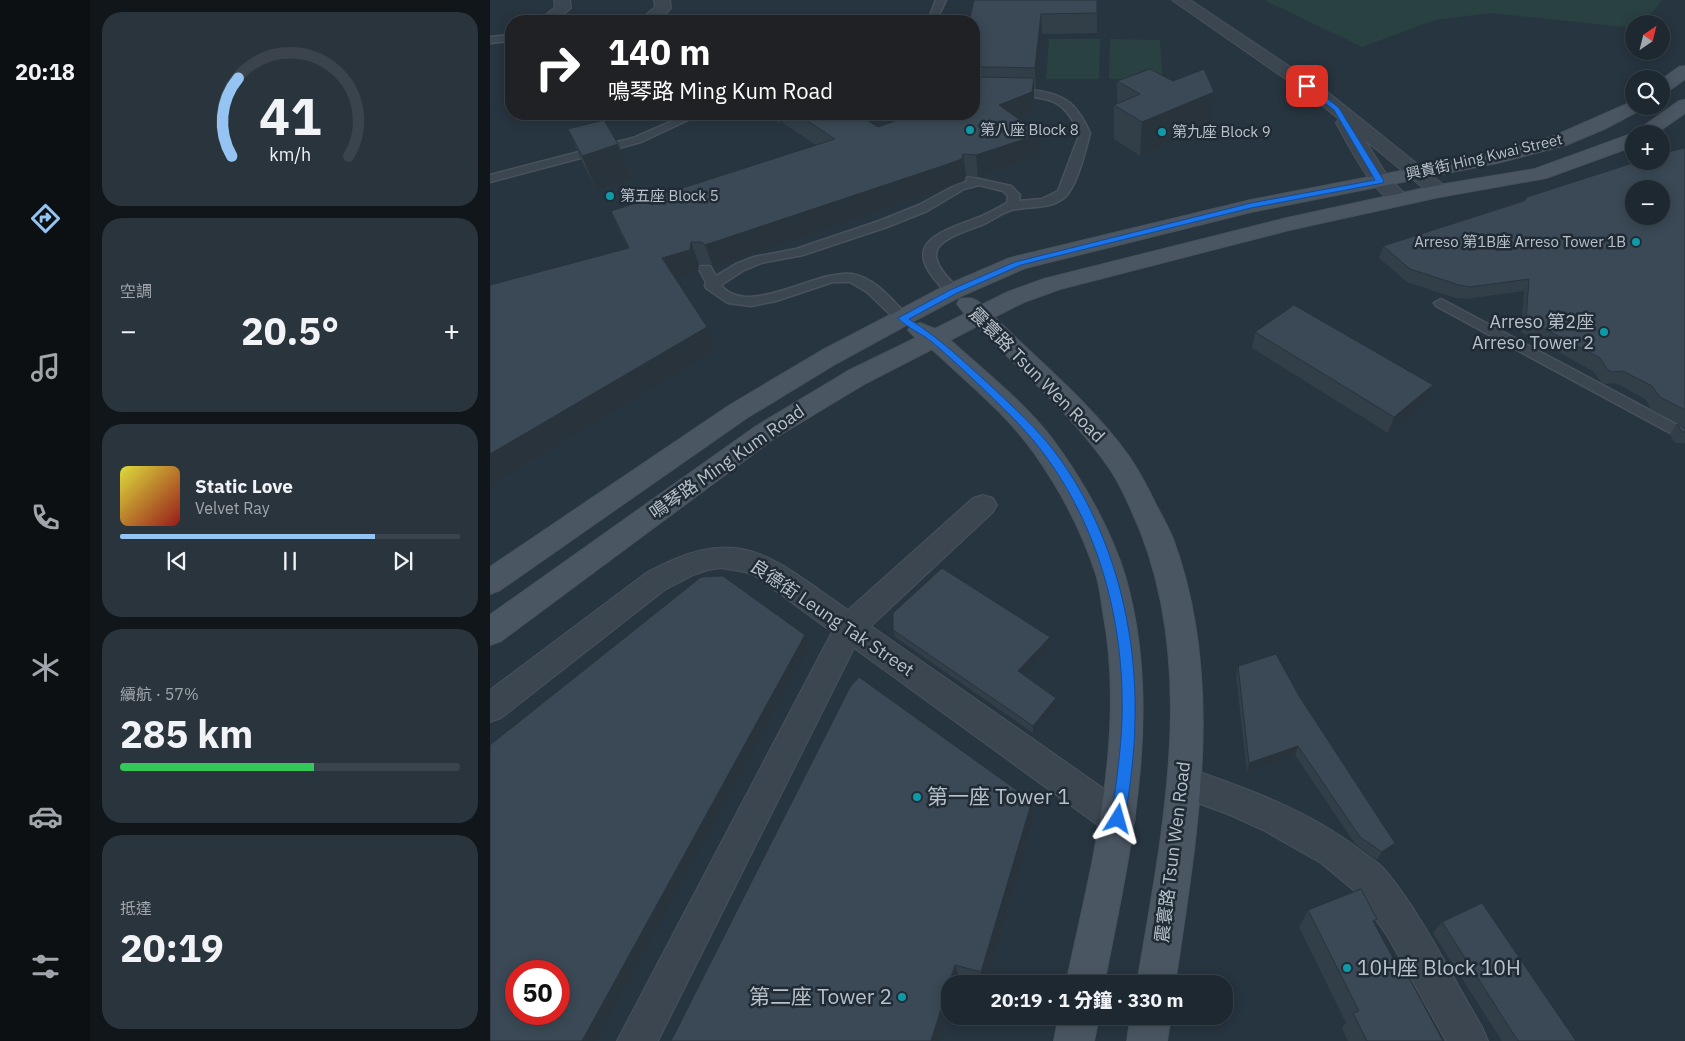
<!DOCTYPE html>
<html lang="zh-TW">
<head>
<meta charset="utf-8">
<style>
  :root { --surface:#1d2830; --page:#2a343c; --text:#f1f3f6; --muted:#a0a6ab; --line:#3b444c; --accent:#95c4f2 }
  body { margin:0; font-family:"IBM Plex Sans","Noto Sans TC",sans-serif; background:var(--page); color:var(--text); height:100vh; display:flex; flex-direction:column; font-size:19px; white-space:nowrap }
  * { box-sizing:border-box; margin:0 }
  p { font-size:16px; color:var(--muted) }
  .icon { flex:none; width:28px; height:28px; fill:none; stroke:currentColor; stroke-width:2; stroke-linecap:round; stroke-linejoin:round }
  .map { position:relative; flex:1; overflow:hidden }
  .details { display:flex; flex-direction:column; gap:12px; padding:12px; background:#10161a; width:400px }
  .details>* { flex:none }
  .top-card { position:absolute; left:15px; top:15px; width:475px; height:105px; border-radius:20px; box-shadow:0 2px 12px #0003,0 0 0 1px var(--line); background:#202124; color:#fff; overflow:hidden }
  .needle { width:32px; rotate:35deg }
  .fabs { position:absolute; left:1135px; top:15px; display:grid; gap:10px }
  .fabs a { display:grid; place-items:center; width:45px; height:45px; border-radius:50%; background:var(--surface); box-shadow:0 2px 12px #0003,0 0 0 1px var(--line); font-size:25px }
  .speed { position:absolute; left:15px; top:960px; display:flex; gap:10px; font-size:25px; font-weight:700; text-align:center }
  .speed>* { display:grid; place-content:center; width:65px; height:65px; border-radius:50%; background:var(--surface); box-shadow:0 2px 12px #0003,0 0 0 1px var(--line); line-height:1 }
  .speed .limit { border:8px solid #d22; background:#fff; color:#111 }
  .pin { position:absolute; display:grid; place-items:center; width:42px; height:42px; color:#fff; margin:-21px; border-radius:10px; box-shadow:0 2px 8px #0006 }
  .me { position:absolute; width:55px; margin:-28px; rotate:8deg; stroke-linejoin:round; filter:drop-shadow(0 0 4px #0008) }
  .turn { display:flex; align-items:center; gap:18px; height:105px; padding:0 20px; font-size:22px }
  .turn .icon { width:65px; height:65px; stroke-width:2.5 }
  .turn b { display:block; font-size:35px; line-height:42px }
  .big { font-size:38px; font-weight:800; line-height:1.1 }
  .details .widget { flex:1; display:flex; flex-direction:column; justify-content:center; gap:8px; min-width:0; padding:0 18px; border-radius:20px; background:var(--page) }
  .details .dial { align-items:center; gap:0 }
  .dial svg { height:130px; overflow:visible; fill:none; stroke:var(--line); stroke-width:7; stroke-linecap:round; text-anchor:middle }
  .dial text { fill:var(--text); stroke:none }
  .song { display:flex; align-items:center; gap:15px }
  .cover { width:60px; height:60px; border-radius:8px; background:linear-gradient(135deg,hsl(60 70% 55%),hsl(0 70% 35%)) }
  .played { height:5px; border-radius:2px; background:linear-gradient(90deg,var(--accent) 75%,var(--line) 75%) }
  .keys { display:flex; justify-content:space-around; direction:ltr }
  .heat { display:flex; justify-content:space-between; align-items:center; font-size:28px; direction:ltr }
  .charge { height:8px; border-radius:4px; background:linear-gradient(90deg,#34c759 57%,var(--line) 0) }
  .trip { position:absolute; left:451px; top:975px; width:292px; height:50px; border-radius:20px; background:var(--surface); box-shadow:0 2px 12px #0003,0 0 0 1px var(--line); font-weight:800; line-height:50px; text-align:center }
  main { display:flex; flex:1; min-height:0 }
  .tab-bar { display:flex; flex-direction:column; width:90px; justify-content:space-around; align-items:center; background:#0c1013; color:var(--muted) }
  .tab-bar .icon { width:35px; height:35px }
  .tab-bar .selected { color:var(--accent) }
  .tab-bar b { font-size:22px; color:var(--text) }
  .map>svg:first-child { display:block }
</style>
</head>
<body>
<main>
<nav class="tab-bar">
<b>20:18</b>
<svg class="icon selected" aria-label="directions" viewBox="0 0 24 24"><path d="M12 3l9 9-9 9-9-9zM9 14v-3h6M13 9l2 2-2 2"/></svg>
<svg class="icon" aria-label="music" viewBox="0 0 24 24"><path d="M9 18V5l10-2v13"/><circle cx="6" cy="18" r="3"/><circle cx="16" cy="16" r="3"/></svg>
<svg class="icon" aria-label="phone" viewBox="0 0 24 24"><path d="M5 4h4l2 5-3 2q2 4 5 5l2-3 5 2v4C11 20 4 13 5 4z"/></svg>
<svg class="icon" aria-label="climate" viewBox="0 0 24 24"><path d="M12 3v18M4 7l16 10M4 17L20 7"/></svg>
<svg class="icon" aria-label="car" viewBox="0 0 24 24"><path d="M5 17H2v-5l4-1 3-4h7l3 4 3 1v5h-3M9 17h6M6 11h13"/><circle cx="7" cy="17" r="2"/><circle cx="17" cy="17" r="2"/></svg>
<svg class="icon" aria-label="filters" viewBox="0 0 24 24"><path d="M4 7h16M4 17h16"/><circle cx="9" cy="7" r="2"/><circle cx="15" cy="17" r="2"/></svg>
</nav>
<section class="details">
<div class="widget dial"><svg viewBox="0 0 100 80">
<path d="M14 69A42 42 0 1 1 86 69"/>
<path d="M14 69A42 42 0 0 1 18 21" stroke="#95c4f2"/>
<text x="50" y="56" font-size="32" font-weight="700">41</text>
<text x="50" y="72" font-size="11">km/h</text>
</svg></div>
<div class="widget"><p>空調</p>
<div class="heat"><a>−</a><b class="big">20.5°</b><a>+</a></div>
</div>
<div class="widget">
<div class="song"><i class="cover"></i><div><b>Static Love</b><p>Velvet Ray</p></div></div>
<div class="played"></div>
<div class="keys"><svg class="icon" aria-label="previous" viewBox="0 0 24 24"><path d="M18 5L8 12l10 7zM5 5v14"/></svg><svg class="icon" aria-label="pause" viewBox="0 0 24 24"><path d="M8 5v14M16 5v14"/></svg><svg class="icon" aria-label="next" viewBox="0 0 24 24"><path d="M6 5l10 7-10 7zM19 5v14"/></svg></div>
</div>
<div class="widget"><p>續航 · 57%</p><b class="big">285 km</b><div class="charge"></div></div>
<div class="widget"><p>抵達</p><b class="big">20:19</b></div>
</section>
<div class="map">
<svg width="1195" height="1041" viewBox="0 0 1195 1041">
  <rect width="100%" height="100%" fill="#273540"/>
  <path fill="#294141" d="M774,0H1172L1154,24H1144V28L1001,13L945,20L872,47Z
    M559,39H610L609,79H556Z
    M620,39L670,40L673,80L619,79Z"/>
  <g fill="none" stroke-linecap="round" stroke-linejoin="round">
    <g stroke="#48525c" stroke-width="3">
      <path id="lane" d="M446,0H456L446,21H438Z
        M21,35V41L0,43V37Z
        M484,90C511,90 555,85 577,101C588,108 595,122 600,133C595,151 588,184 575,197C561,209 543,206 527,209C515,210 503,220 492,225C451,240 425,248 468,288L470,291L468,294H458C414,251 433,237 482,220C494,216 506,209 517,203L518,196L513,191L489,185L474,189L437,211L397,227L313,255L271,263L254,270L231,285C257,319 326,269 362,274C385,278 402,300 417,315L419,318L417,321H407L377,292L360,282H343L286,301L261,306L238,303L216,288L215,285L216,282L209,269L210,266H220L226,276L246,264L264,257L306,249L389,221L429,205L466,185L476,182V178L480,177L521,186L530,195L529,201L552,199L568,191L590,133C585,124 580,114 572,107C554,91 508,97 484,96Z
        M198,114H211L151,142L0,182V175L143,138Z
        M951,299L1195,429V441L946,306L944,303Z"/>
    </g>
    <g stroke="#48525c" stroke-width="2">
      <path id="street" d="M64,0H80L81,8L66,21H49L65,7Z
        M164,0H180L181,8L170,21H149L165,7Z
        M682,0H700L835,90L956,187L959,191L956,195L949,197L942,195L875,140L898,177L920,199L917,203C888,210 859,144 846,123L849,119L823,98Z
        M493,495L503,498L507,505L503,512L381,626L640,807L645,819L640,831L628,836L616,831L364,648L168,1041H127L342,632L264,575L255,572L231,568L218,570L203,575L176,589L11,718L0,722V690L156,573C251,521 279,556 358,610L483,498Z
        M695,767C756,788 818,810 870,850C877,856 887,861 894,869C931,912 962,977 992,1027L998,1041H956L898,937L867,893L831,863L773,830L740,815L683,794L678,783L683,772Z"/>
    </g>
    <g stroke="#48525c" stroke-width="2">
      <path id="secondary" d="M1195,66V79L1177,92L1171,93V80L1189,67Z
        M1195,100V113L1165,134H1144V146L1056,178L949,197L799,230L570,289L534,302L504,317C550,362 601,404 638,455C649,471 658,488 666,505C672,516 678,527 683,539C736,682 706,838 685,984H647C673,829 711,658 641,509C635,496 629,482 620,469C584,416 532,372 487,326L460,340C495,372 534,402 563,440C592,479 621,530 635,576C674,710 640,851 614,984H576C602,863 637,735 613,611C611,599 610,586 606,574C592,531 571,491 545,454C517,414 477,382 442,349L376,383L283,439L11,641L0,645V615L265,427L358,371L426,338L418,330L422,325L430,323L445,329L475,314L467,304L470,299C480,297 485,298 492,305L518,292L554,279L797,218L949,185L1045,169L1144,133L1189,101Z
        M1144,101V106H1153L1150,110L1114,129L1076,145L1007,163L761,212L535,268L471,296L420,323L347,363L258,417L10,590L0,594V567L240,405L331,351L404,313L455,286L520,258L761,200L999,154L1062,137Z
        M569,1016H609L604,1041H564Z
        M641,1016H681L677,1041H637Z"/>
    </g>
    <use href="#lane" fill="#3b4650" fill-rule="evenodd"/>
    <use href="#street" fill="#3b4650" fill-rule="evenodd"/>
    <use href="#secondary" fill="#4a5662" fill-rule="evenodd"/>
  </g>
  <path fill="#323f49" d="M607,0V33L552,34L546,89H544V99L543,113L529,119L550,134L551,155L488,177L476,176L474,181L458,187L223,267L220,264H209L208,272L186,279L225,350L0,486V285L138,248L130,233L121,211L326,145L293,123L291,124L278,114H367L388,127L484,114V21Z
    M627,81L720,126L650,156L624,139V105L627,104Z
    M78,129L128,144L142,179L107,191L93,164Z
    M1195,148V427L1162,410L1155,399L1126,383L1115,384L1111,382L1103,371L1031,332L1034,291L976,299L965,298L917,282L889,258L893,246Z
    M765,332L937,401L898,433L762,348Z
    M1187,424L1195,432V441L1194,443H1185L1180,435Z
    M403,630L560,645L532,675L566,698L567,705L543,733L405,637Z
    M748,666L809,696L900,852L887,860L866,845L805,755L757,772L746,676Z
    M542,801L544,820L496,984H484L470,980L469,984H460V1012L451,1041H181Z
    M818,910L884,924L912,975L953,1041H858L852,1028L856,1023L809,927Z
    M952,922L1086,1041H1012L943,933Z"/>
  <path fill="#29333c" d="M551,14L552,34L546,89L545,68Z
    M544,78V99L543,113L510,127L509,105Z
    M724,92L720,126L650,156L652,122Z
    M288,114H291L293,123L291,124Z
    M550,134L551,155L488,177L486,155Z
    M128,144L142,179L107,191L92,156Z
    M473,154L476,176L474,181L458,187L223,267L215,245Z
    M201,242L209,264L208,272L181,281L172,258Z
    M217,327L225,350L0,486V454Z
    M943,385L937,401L898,433L904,417Z
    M315,635L319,647L106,1041H92Z
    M560,637V645L529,679L528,671Z
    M566,698L567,705L543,733V726Z
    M808,746L805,755L757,772L759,763Z
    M542,801L544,820L496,984H494L491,972Z
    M905,843L900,852L887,860L892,852Z
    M465,965L470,980L469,984H460V1012L451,1041H441Z"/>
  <path fill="#3a4955" stroke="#29333c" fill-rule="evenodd" d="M484,0H607V13L551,14L545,68L505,67H484V21H479Z
    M660,69L683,81L714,69L724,92L652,122L624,105L650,94L627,81Z
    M484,77L544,78L542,92L509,105L550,134L486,155L473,154L472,159L455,165L215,245L212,242H201L200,250L172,258L217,327L0,454V285L139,248L121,211L345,139L307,114H367L388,127L425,114H484Z
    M114,120L128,144L92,156L78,129Z
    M1195,148V410L1170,397L1162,386L1133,371L1122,372L1117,369L1110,358L1036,319L1039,279L980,287L969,285L920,269L893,246L1034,201L1037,197L1149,161H1171V154L1186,150ZM1144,189H1171V216H1144Z
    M804,305L943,385L904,417L765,332Z
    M1187,424L1195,428V432H1192Z
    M452,568L560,637L528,671L566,698L543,726L403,630V613Z
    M233,576L315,635L92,1041H0V745L211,577ZM26,971H69V1014H26Z
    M786,654L809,696L905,843L892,852L870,837L808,746L759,763L748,666Z
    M369,677L542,801L491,972L465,965L441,1041H181L360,687Z
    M871,889L887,919L883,921L912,975L917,974L953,1041H877L863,1013L869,1011L818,910Z
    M992,903L1086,1041H1028L952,922Z"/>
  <path fill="#1a73e8" stroke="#114b97" d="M815,84H820L849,108L894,181L893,183L761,208L531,265L467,293L419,319C451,339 473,361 501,386C520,404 540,422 557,442C619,518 647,621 645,717C645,752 640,785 635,819L633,824L628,826L623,824L621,819C626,785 631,752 632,718C635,609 601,498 525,420C498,393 470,366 442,342C431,333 417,328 408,318L460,290L525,262L761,203L885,180L844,110L815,87Z"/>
  <g fill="#0f9aa8" stroke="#202b35" stroke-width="2">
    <circle cx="480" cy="130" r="5"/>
    <circle cx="672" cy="132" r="5"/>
    <circle cx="120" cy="196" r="5"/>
    <circle cx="1146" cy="242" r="5"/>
    <circle cx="1114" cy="332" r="5"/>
    <circle cx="427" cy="797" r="5"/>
    <circle cx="857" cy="968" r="5"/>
    <circle cx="412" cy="997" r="5"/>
  </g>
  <g text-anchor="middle" stroke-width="5" stroke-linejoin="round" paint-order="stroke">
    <g font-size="15" fill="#b8c1ca" stroke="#202b35" text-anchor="start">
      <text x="490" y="135">第八座 Block 8</text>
      <text x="682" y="137">第九座 Block 9</text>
      <text x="130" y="201">第五座 Block 5</text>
      <text x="1136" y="247" text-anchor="end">Arreso 第1B座 Arreso Tower 1B</text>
    </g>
    <g font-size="15" fill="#b8c1ca" stroke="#202b35">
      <text transform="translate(994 157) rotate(-13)" y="5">興貴街 Hing Kwai Street</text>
    </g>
    <g font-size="18" fill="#b8c1ca" stroke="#202b35" text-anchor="end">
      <text x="1104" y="328">Arreso 第2座<tspan x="1104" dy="21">Arreso Tower 2</tspan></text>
    </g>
    <g font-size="18" fill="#b8c1ca" stroke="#202b35">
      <text transform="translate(547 375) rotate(45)" y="6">震寰路 Tsun Wen Road</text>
      <text transform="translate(237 462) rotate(-35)" y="6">鳴琴路 Ming Kum Road</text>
      <text transform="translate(342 618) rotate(34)" y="6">良德街 Leung Tak Street</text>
      <text transform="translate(683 852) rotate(-83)" y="6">震寰路 Tsun Wen Road</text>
    </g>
    <g font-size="21" fill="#b8c1ca" stroke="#202b35" text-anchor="start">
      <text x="437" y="804">第一座 Tower 1</text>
      <text x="867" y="975">10H座 Block 10H</text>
      <text x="402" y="1004" text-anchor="end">第二座 Tower 2</text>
    </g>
  </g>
</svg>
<div class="fabs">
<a><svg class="needle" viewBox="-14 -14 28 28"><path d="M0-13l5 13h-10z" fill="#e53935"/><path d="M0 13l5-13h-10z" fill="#a0a6ab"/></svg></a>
<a><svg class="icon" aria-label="search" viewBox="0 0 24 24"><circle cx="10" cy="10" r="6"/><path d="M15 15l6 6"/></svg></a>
<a>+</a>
<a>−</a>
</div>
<div class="speed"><div class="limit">50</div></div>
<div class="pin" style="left:817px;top:86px;background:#d93025"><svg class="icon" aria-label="arrive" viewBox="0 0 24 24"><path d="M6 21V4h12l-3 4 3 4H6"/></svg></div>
<svg class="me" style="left:628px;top:819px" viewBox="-20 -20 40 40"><path d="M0-17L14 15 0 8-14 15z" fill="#1a73e8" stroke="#fff" stroke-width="4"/></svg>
<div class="trip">20:19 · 1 分鐘 · 330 m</div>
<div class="top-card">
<div class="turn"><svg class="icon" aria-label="right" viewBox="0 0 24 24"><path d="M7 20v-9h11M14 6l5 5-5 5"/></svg><div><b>140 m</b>鳴琴路 Ming Kum Road</div></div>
</div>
</div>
</main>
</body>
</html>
